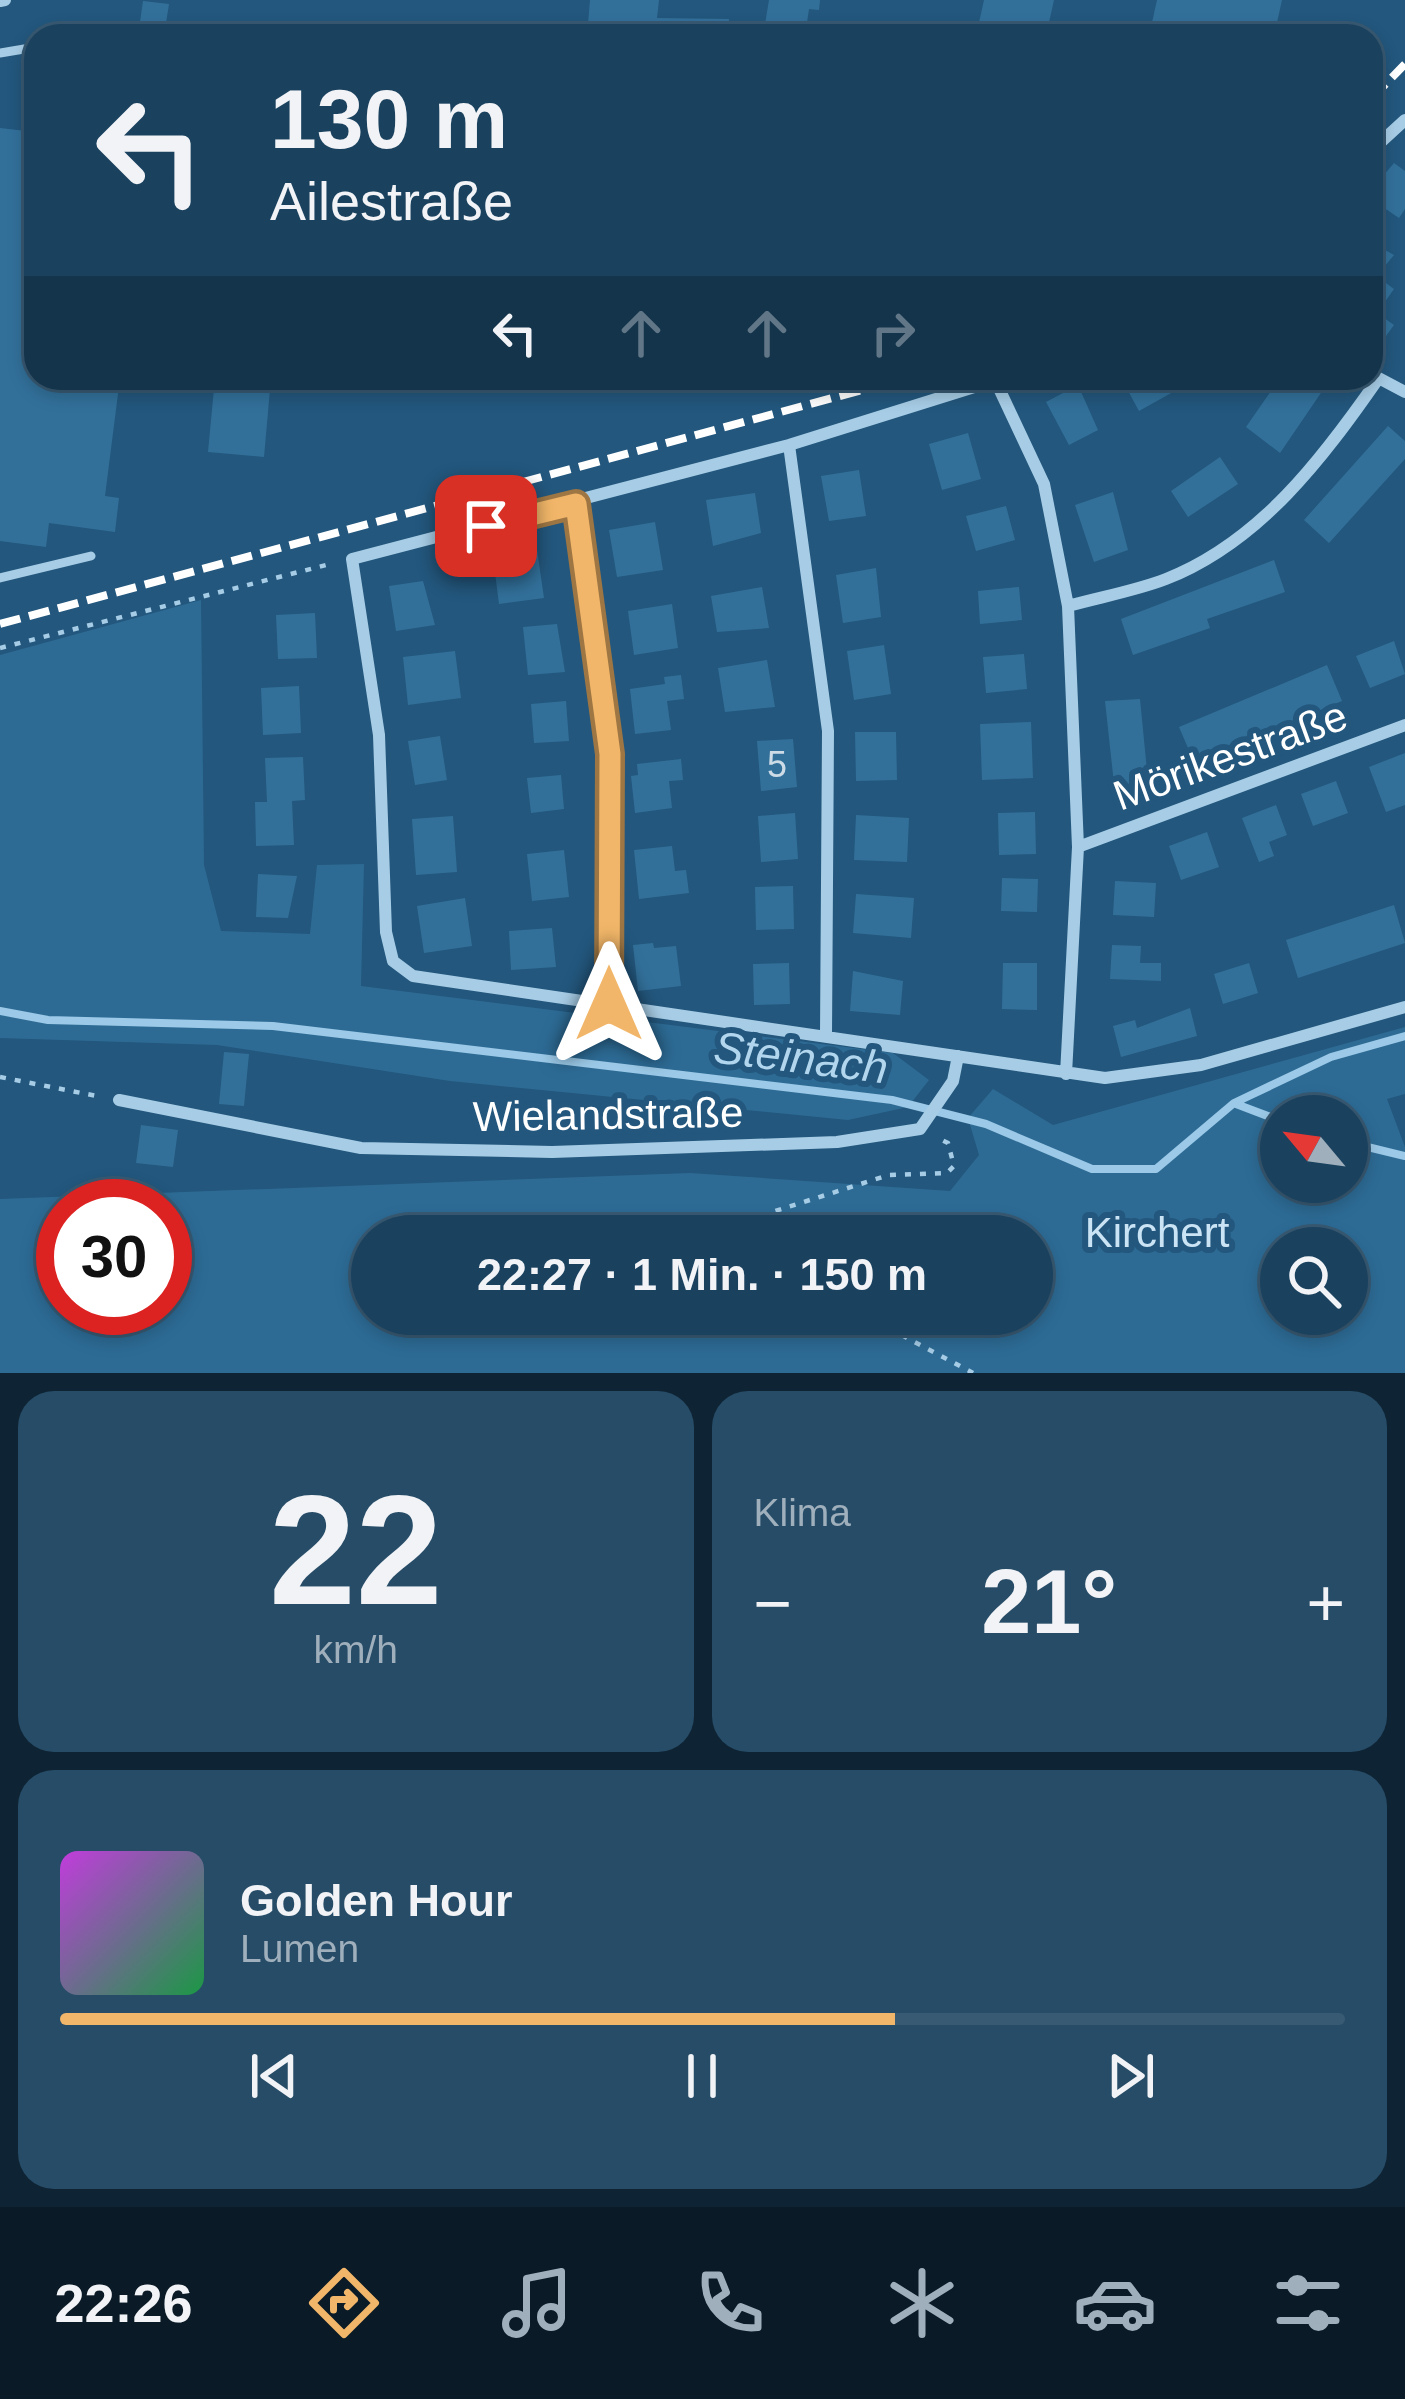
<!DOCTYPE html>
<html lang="de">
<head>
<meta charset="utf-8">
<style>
  :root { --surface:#1a415e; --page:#274c67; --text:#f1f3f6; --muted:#9fafbc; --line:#385a73; --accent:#f1b669 }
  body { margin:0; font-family:Arial,sans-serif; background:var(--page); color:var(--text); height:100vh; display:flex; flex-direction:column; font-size:45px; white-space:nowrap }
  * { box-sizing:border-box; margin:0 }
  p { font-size:39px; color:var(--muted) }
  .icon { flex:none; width:66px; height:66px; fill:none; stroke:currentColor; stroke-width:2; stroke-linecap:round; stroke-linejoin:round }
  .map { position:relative; height:1373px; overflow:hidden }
  .sheet { display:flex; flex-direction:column; gap:18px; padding:18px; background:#0e2434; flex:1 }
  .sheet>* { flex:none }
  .hud { position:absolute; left:24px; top:24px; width:1359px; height:366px; border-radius:36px; box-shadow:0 6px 18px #0003,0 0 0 3px var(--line); background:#1a415e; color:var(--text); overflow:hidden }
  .needle { width:78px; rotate:299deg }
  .buttons { position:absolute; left:1260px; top:1095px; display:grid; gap:24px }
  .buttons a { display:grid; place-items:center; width:108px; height:108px; border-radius:50%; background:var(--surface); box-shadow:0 6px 18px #0003,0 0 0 3px var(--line); font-size:60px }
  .speed { position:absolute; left:36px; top:1179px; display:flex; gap:24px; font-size:60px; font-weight:700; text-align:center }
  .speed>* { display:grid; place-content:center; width:156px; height:156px; border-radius:50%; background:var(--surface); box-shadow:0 6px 18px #0003,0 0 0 3px var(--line); line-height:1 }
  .speed .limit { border:18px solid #d22; background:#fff; color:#111 }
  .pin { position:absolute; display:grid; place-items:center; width:102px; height:102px; color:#fff; margin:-51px; border-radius:24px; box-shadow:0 6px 18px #0006 }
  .me { position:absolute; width:132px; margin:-66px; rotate:0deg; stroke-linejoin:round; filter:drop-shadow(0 0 9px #0008) }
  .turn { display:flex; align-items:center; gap:42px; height:252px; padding:0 48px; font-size:54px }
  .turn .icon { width:156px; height:156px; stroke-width:2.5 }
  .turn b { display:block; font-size:84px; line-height:102px }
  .lanes { display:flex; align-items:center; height:114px; padding:0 48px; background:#0003; justify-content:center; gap:60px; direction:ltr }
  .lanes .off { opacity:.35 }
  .big { font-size:90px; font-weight:700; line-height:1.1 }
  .sheet .tile { flex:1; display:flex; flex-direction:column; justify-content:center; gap:18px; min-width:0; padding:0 42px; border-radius:36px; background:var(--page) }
  .sheet .dial { align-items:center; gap:0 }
  .dial b { font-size:156px; line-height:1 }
  .song { display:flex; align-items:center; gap:36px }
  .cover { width:144px; height:144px; border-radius:18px; background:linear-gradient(135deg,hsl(290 70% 55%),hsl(140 70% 35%)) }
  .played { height:12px; border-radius:6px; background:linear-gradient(90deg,var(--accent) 65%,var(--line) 65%) }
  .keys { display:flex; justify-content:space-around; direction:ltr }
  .heat { display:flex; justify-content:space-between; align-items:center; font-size:66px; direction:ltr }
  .sheet .tiles { flex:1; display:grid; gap:18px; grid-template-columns:1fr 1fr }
  .tile:last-child { grid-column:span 2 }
  .trip { position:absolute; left:351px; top:1215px; width:702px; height:120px; border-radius:60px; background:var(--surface); box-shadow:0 6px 18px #0003,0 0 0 3px var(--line); font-weight:700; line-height:120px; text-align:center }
  .dock { display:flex; height:192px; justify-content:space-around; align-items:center; background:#0a1a26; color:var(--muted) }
  .dock .icon { width:84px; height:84px }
  .dock .on { color:var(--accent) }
  .dock b { font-size:54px; color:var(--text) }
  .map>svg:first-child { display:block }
</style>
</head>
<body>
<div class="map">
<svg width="1405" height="1373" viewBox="0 0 1405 1373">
  <rect width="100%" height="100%" fill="#23577d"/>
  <path fill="#2d6b95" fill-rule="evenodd" d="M201,600L204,865L221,931L310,934L317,865L364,864L361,986L893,1053L929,1080L908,1107L848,1120L450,1081L217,1045L0,1038V655Z
    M1405,1027V1094L1387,1099L1405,1147V1373H0V1199L690,1173L950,1191L979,1155L968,1118L993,1089L1053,1125ZM1281,1116H1347V1182H1281ZM165,1206V1308H63V1206ZM372,1236H1032V1314H372ZM1281,1248H1347V1314H1281Z"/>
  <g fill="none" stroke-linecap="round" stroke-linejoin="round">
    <path stroke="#9bc9e7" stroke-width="8" d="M0,1011L48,1020L273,1026L892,1100L986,1124L1092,1169H1156L1234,1103L1331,1057L1405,1036
      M1236,1104L1281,1121
      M1347,1142L1405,1156"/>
  </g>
  <path fill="#32709a" d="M590,0H659L657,18L729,19L728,36H587Z
    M769,0H820L819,10L809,9L805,36H763Z
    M984,0H1054L1046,36H976Z
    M1157,0H1282L1274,36H1149Z
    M143,1L169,4L164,36H138Z
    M33,73L36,378H120L105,496L119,498L115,532L49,523L46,547L0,541V128L26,131Z
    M1394,163L1405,171V209L1399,218L1371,199V190Z
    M1371,242L1394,255L1379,273L1371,266Z
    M1371,272L1394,289L1377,313L1394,325L1378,347L1371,342Z
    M215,378H271L264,457L208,452Z
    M1121,378H1178L1182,387L1139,411Z
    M1280,378H1314L1325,387L1280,453L1246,427Z
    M1078,385L1098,430L1069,445L1046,402Z
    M1388,426L1405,441V459L1329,543L1304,520Z
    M968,433L981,479L942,490L929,444Z
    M1220,457L1238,484L1188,517L1171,491Z
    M859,470L866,516L829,521L821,476Z
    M1113,492L1128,550L1094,562L1075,505Z
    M755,493L761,533L713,546L706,500Z
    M1006,506L1015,540L976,551L966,516Z
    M655,522L663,570L617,577L609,530Z
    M537,550L544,598L499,604L493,557Z
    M1274,560L1285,592L1207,619L1210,628L1133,655L1121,619Z
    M876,568L881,617L843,623L836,575Z
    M423,581L435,625L396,631L389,586Z
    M762,587L769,628L717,632L711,596Z
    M1019,587L1022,620L980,624L978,591Z
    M672,604L678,648L634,655L628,611Z
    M315,613L317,658L278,659L276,615Z
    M557,624L565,672L528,675L523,627Z
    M1394,641L1405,674L1370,688L1356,656Z
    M884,645L891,694L854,700L847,651Z
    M455,651L461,698L408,705L403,657Z
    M1024,654L1027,689L986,693L983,657Z
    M767,660L775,707L725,712L718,668Z
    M1327,665L1342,701L1194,762L1179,727Z
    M681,675L684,699L667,701L671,730L635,734L630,689L665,684L664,677Z
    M299,686L301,733L263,735L261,688Z
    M1140,699L1149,791L1115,793L1105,701Z
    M566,701L569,741L534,743L531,704Z
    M1031,722L1033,778L982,780L980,724Z
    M855,732H896L897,780L856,781Z
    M440,736L447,780L415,785L408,741Z
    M793,739L797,787L761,791L757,741Z
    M1405,753V805L1386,812L1369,767Z
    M303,757L305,800L292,801L294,845L256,846L255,802H267L265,758Z
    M681,759L683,780L669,781L672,808L635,813L631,776L638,775L637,764Z
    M561,775L564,809L531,813L527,778Z
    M1336,781L1348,813L1313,826L1301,794Z
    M1276,805L1287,835L1269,842L1274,856L1259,862L1242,818Z
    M1035,812L1036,854L999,855L998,813Z
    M795,813L798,859L761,862L758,816Z
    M856,815L909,818L907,862L854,860Z
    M453,816L457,872L416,875L412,819Z
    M1207,832L1219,867L1181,880L1169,846Z
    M672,846L675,871L686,870L689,893L639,899L634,850Z
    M564,850L569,897L532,901L527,854Z
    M258,874L297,876L288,918L256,917Z
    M1002,878L1038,879L1037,912L1001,911Z
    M1115,881L1156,883L1154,917L1113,915Z
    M793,886L794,929L756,930L755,887Z
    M856,894L914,898L911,938L853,933Z
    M465,898L472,946L424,953L417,906Z
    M1394,905L1405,943L1298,978L1286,940Z
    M552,928L556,967L511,970L509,931Z
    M653,943L654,948L676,946L681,986L638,991L633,945Z
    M1112,945L1141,946L1140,963H1161V981L1110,979Z
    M789,963L790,1004L754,1005L753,964Z
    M1003,963H1037V1010L1002,1009Z
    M1249,963L1258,993L1223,1004L1214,974Z
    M853,971L903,981L900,1015L850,1011Z
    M1190,1008L1197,1036L1121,1057L1113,1026L1135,1020L1137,1028Z
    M224,1052L249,1054L244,1106L219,1104Z
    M141,1125L178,1130L173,1167L136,1163Z"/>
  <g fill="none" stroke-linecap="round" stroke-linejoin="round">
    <path stroke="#a7cde6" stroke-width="4.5" stroke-dasharray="6 9" stroke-linecap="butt" d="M0,648L334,563
      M0,1077L102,1097
      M762,1236L763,1225L775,1211L889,1175L947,1173L954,1166L948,1143L936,1137
      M862,1314L973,1373"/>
    <path stroke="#a7cde6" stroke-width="9" d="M100,36L129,31
      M0,53L36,47
      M0,578L91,556"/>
    <path stroke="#a7cde6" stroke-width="12" d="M0,1L5,0
      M1371,151L1405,120
      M1371,374L1405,392
      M1003,378L789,445L352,559L379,735L386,932L393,961L413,976L1105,1078L1201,1065L1405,1007
      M996,382L1044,484L1068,606L1078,847L1066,1074
      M789,445L828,731L826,1034
      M576,504L610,754L609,1004
      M1068,606C1100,597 1135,591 1166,579C1260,542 1323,458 1378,379
      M1078,847L1405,725
      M119,1100L361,1148L552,1152L837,1142L920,1129L953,1081L958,1056"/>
    <path stroke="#fff" stroke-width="8" stroke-dasharray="21 9" stroke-linecap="butt" d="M1371,99L1405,64
      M0,624L906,378"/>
  </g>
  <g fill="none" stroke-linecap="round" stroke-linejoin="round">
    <g stroke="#9d7644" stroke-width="30">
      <path id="route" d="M486,526L576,504L610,754L609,1004"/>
    </g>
    <use href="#route" stroke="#f1b669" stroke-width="21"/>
  </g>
  <g text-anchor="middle" stroke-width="12" stroke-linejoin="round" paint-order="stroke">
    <g font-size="36" fill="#ccdbe6">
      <text x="777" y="777">5</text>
    </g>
    <g font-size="42" fill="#fff" stroke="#23577d">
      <text transform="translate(1230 755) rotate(-20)" y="15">Mörikestraße</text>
      <text transform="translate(608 1114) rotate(-1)" y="15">Wielandstraße</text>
    </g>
    <g font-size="42" fill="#cae4f5" stroke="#23577d">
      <text x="1157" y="1247">Kirchert</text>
    </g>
    <g font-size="45" font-style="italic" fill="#b2d6ee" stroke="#23577d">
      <text transform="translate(801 1057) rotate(7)" y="16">Steinach</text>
    </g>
  </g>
</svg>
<div class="buttons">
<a><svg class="needle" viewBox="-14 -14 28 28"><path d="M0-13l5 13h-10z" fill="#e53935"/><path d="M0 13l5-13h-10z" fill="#9fafbc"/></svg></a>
<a><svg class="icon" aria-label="search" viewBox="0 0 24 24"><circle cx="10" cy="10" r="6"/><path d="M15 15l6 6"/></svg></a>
</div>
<div class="speed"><div class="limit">30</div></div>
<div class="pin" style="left:486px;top:526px;background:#d93025"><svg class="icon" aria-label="arrive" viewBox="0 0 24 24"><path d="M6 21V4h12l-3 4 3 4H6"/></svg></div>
<svg class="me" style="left:609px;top:1004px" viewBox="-20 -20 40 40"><path d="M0-17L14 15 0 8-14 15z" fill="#f1b669" stroke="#fff" stroke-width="4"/></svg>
<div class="trip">22:27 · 1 Min. · 150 m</div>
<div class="hud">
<div class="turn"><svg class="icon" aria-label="left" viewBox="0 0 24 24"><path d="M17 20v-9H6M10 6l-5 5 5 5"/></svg><div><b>130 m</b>Ailestraße</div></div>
<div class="lanes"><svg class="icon" aria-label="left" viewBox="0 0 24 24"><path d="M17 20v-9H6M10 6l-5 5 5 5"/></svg><svg class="icon off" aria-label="ahead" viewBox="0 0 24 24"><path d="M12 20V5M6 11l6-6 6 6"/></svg><svg class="icon off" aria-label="ahead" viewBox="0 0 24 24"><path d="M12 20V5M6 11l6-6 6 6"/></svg><svg class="icon off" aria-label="right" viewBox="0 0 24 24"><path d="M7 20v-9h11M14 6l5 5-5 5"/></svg></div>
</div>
</div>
<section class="sheet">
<div class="tiles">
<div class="tile dial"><b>22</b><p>km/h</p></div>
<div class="tile"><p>Klima</p>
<div class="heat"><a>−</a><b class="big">21°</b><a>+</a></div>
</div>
<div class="tile">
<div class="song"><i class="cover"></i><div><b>Golden Hour</b><p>Lumen</p></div></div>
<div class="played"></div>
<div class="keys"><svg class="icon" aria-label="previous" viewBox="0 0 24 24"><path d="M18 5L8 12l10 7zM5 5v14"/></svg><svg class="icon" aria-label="pause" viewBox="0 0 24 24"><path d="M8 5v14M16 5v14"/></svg><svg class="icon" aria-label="next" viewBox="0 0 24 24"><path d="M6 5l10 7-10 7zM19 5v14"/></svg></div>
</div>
</div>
</section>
<nav class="dock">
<b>22:26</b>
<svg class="icon on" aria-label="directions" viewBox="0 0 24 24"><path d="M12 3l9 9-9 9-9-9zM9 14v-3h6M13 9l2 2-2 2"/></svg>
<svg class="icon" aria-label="music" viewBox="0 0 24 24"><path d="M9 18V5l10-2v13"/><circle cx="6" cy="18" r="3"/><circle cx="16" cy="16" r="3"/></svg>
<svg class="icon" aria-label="phone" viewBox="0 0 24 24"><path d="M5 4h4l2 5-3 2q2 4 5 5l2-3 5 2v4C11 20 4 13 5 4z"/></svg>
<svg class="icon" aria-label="climate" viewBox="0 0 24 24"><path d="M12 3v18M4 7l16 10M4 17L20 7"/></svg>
<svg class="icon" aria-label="car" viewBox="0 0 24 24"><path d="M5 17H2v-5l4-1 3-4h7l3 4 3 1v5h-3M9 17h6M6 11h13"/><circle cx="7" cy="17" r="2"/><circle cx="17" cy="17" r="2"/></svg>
<svg class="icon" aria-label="filters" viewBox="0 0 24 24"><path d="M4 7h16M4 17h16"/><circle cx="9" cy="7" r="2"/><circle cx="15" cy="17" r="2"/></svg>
</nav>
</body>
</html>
